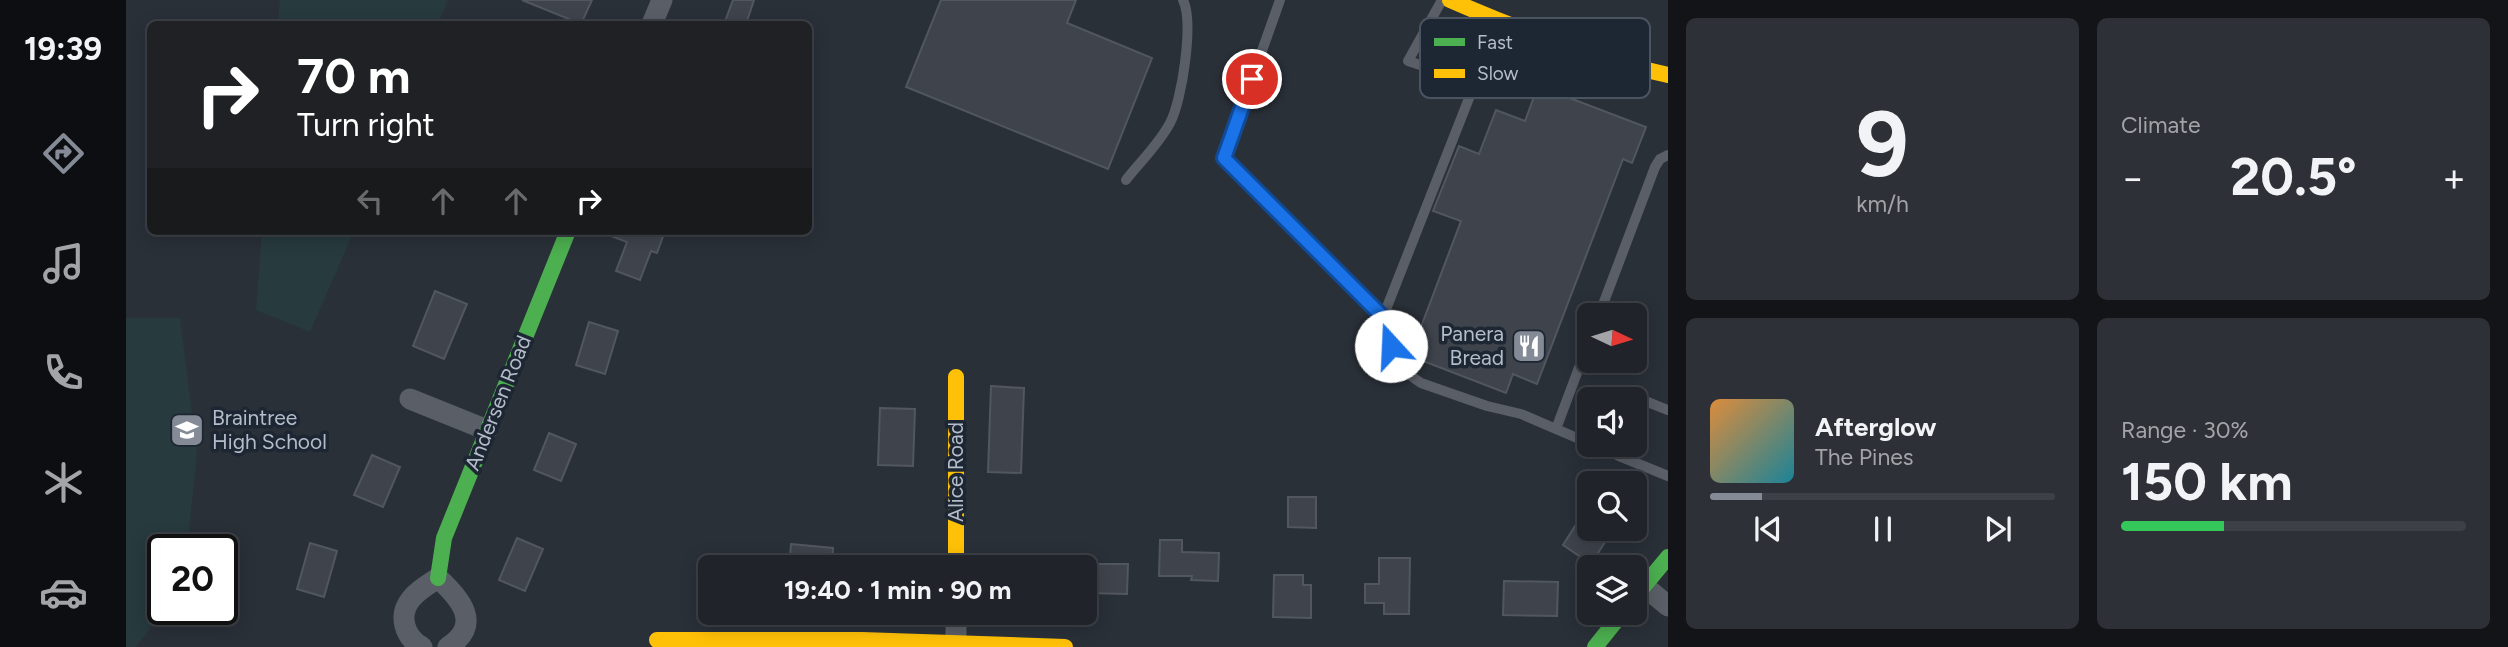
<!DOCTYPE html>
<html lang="en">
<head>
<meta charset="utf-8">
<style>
  :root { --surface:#20242a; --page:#2d3036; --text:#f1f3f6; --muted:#a2a4a8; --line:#3d4147; --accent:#848b96 }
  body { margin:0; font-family:Figtree,sans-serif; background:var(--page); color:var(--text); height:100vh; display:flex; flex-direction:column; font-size:26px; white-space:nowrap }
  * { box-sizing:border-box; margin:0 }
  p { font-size:23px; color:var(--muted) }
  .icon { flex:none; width:38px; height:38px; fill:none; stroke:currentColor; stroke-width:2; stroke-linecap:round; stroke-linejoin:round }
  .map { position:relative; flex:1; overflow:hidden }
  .drawer { display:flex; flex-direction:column; gap:18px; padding:18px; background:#121417; width:840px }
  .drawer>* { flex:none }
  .top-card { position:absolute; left:21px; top:21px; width:665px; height:214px; border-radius:10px; box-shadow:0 4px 18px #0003,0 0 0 2px var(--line); background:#202124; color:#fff; overflow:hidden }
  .needle { width:46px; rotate:94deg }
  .fabs { position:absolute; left:1451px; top:303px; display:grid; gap:14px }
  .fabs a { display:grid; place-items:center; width:70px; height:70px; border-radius:10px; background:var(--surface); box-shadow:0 4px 18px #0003,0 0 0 2px var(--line); font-size:35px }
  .speed { position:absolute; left:21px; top:534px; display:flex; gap:14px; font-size:35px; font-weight:700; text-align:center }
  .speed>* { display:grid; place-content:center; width:91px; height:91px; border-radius:50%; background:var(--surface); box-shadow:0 4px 18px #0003,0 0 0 2px var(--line); line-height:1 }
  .speed .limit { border:4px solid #111; border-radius:10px; background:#fff; color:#111 }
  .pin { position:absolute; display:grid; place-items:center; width:60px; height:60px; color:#fff; margin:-30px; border:4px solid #fff; border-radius:50%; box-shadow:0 2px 7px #0007 }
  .me { position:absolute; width:77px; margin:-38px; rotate:340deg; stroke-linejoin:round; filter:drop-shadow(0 0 5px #0008) }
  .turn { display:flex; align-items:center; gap:24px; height:147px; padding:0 35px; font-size:32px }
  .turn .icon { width:91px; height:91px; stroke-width:2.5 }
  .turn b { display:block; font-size:49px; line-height:60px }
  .lanes { display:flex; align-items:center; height:66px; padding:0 35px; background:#0003; justify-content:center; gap:35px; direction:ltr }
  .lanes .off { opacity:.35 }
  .big { font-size:52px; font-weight:700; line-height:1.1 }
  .drawer .tile { flex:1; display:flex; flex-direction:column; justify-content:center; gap:10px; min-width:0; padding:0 24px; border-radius:10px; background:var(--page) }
  .drawer .dial { align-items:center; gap:0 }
  .dial b { font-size:91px; line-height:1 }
  .song { display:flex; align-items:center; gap:21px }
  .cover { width:84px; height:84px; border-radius:10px; background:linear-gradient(135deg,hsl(30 70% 55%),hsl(190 70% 35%)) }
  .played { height:7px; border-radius:4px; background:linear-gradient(90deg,var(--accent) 15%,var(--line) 15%) }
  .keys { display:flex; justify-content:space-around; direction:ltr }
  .heat { display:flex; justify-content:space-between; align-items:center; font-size:38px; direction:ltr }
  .charge { height:10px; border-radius:5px; background:linear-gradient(90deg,#34c759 30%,var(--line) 0) }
  .drawer .tiles { flex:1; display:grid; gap:18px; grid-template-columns:repeat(2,1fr) }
  .trip { position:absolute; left:572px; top:555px; width:399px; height:70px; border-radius:10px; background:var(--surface); box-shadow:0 4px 18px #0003,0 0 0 2px var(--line); font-weight:700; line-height:70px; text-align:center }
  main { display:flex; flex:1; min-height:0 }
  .tab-bar { display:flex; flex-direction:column; width:126px; justify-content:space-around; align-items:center; background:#0d0e11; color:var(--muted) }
  .tab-bar .icon { width:49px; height:49px }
  .tab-bar .current { color:var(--accent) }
  .tab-bar b { font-size:32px; color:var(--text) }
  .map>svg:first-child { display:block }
</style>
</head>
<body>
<main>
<nav class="tab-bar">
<b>19:39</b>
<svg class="icon current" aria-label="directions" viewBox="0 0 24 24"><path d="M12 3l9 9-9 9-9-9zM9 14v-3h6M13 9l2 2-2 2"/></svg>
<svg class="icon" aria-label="music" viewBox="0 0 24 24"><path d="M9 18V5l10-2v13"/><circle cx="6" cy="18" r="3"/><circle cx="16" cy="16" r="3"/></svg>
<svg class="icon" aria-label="phone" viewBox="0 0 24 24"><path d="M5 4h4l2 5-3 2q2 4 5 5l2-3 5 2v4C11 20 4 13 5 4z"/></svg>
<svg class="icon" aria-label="climate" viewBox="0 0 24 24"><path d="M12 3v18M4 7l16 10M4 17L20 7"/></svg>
<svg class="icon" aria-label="car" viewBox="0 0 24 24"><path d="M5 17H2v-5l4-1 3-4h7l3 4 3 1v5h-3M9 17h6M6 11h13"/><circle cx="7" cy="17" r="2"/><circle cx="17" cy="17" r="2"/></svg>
</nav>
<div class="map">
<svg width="1542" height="647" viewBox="0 0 1542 647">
  <rect width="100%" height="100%" fill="#2a3038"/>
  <path fill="#273a3e" d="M154,0H322L312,24H152Z
    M136,231H228L184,332L130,310Z
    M0,318H54L71,453L62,540L59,549L37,550C37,593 41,613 9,647H0Z"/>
  <path fill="#3f444c" stroke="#52575f" stroke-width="2" d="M396,0H466L455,24Z
    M607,0H628L620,24H598Z
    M815,0H950L941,23L1026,58L982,169L780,87Z
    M1412,86L1520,127L1506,163L1497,159L1411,384L1387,374L1380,393L1284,356L1335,221L1307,211L1333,146L1353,154L1370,110L1399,121Z
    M478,231H539L531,253L525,251L514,280L490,271L501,242L477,233Z
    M309,291L341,304L318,359L287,346Z
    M463,322L492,331L479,374L450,365Z
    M865,386L898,388L895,473L862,472Z
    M754,408L789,409L787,466L752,465Z
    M423,433L450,444L435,481L408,470Z
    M246,455L274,467L257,507L228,495Z
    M1162,497H1190V528L1162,527Z
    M1463,504V528H1488L1465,564L1437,545Z
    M391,538L417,549L399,591L373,580Z
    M1034,540H1056V552L1093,553L1092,581L1065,580L1066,576H1033Z
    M184,543L211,551L198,597L171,589Z
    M665,544L707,548L706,567H663Z
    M1253,558H1284L1283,614H1258V603H1239V584H1253Z
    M962,564H1002L1001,594L962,593Z
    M1148,575H1177V585H1185V618L1147,617Z
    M1378,581L1432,582L1431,616L1377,615Z"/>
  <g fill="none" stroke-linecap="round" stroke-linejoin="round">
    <path stroke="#5a5e66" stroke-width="10" d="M1154,0L1098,158L1257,317L1349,83L1282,61L1316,0
      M1000,180C1014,162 1033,144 1044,123C1056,101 1068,22 1057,0
      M1473,315L1529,167L1534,159L1542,155
      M1257,317C1265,344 1270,368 1295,383L1361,406L1395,414L1493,456L1497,444
      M1508,415L1514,399L1542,410
      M1430,429L1463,341
      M1493,456L1542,476"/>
    <path stroke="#5a5e66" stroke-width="21" d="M526,24L536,0
      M284,399L361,430
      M1518,586L1542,606
      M830,644V612
      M296,647C278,637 272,615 285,599C292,590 303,584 312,578C334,598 357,624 322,647"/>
    <path stroke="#4caf50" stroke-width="16" d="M312,578L318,538L442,231
      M1508,598L1542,557
      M1469,647L1497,612"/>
    <path stroke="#ffc107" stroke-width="16" d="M1324,0C1395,31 1466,58 1542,75
      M830,377V567
      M531,640H736L939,647"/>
  </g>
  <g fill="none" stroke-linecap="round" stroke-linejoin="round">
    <g stroke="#114b97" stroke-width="18">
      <path id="route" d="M1126,79L1098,158L1257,317L1265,346"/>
    </g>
    <use href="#route" stroke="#1a73e8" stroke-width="12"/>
  </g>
  <defs>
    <g id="restaurant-square" transform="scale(1.75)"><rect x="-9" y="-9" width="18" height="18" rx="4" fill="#848b96" stroke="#1d2633"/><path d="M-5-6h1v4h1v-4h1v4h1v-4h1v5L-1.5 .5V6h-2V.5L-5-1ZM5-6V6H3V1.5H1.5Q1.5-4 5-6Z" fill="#fff"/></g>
    <g id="school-square" transform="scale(1.75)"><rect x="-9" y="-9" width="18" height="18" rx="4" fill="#848b96" stroke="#1d2633"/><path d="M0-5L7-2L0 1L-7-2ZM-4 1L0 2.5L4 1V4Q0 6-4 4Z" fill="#fff"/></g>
  </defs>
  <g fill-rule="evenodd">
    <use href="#restaurant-square" x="1403" y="346"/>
    <use href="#school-square" x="61" y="430"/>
  </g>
  <g text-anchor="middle" stroke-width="7" stroke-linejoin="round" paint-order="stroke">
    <g font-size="21" fill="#b4bcc9" stroke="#1d2633" text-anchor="end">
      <text x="1378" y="341">Panera<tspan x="1378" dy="24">Bread</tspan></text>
      <text x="86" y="425" text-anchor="start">Braintree<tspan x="86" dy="24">High School</tspan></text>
    </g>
    <g font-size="21" fill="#b4bcc9" stroke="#1d2633">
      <text transform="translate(372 403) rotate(-68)" y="7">Andersen Road</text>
      <text transform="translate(830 472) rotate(-90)" y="7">Alice Road</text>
    </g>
  </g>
  <rect x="1294" y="18" width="230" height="80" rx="10" fill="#1d2633" stroke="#4a5360" stroke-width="2"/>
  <rect x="1308" y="38" width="31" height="8" fill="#4caf50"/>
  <rect x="1308" y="69" width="31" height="9" fill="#ffc107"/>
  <g font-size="19" fill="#b4bcc9">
    <text x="1351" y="49">Fast</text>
    <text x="1351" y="80">Slow</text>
  </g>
</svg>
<div class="fabs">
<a><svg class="needle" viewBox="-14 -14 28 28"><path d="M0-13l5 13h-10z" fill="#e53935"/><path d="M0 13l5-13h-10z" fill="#a2a4a8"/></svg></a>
<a><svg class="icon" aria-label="sound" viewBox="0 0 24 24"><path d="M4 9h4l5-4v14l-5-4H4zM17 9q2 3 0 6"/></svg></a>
<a><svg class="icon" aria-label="search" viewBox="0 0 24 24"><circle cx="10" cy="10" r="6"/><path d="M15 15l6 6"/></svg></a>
<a><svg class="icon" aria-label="layers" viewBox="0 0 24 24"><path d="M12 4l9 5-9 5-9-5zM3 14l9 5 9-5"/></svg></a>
</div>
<div class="speed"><div class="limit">20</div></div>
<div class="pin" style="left:1126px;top:79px;background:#d93025"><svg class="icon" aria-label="arrive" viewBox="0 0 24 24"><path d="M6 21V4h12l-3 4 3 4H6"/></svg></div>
<svg class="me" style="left:1265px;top:346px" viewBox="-20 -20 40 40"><circle r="19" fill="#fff"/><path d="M0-13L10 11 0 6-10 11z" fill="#1a73e8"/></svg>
<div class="trip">19:40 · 1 min · 90 m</div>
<div class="top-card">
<div class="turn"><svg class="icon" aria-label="right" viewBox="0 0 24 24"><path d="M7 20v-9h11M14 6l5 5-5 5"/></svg><div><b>70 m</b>Turn right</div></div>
<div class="lanes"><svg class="icon off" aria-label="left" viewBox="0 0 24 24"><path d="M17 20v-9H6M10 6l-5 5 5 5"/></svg><svg class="icon off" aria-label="ahead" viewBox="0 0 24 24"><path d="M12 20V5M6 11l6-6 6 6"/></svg><svg class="icon off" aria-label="ahead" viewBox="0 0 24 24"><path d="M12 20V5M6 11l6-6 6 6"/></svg><svg class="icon" aria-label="right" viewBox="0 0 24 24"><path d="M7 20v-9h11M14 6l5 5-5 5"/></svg></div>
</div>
</div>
<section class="drawer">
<div class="tiles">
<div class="tile dial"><b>9</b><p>km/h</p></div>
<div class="tile"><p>Climate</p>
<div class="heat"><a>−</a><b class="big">20.5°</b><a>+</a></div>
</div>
<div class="tile">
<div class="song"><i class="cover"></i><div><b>Afterglow</b><p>The Pines</p></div></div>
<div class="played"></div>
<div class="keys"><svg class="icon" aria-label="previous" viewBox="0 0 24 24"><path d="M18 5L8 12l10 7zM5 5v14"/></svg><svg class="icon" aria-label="pause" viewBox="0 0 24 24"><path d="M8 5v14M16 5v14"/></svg><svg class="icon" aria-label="next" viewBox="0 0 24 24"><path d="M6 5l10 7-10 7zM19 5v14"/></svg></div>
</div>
<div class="tile"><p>Range · 30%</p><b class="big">150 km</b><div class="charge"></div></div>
</div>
</section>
</main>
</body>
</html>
